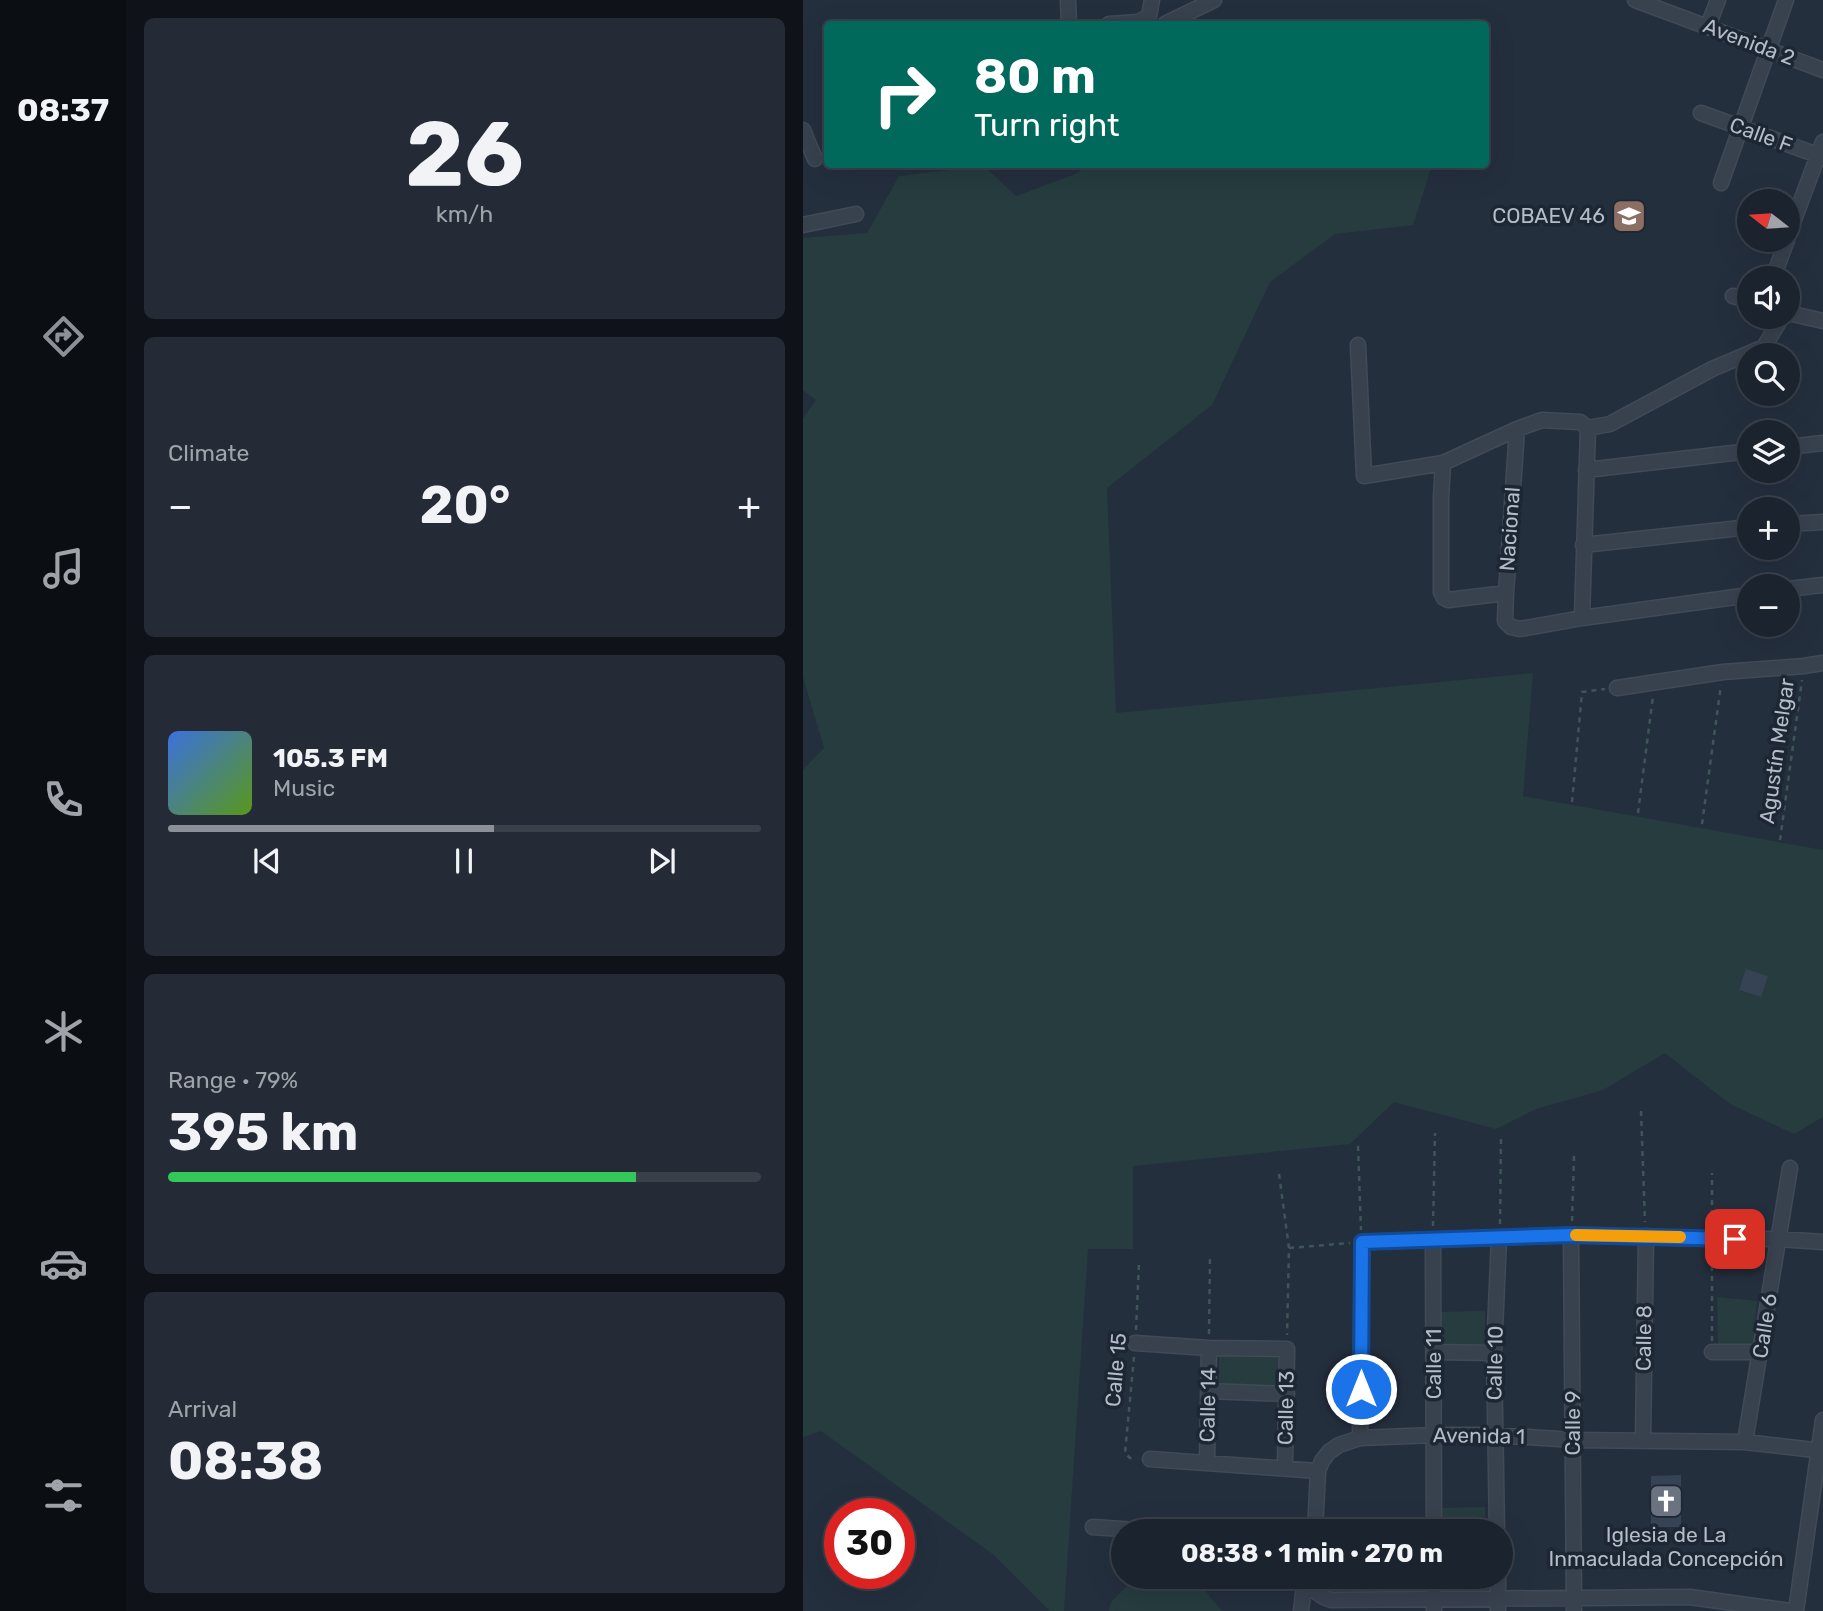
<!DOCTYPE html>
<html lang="en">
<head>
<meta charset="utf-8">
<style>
  :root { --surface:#1b232e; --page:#242b36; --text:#f1f3f6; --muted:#a0a4aa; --line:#39404a; --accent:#8c9099 }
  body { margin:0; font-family:Rubik,sans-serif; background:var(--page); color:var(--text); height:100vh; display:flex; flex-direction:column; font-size:26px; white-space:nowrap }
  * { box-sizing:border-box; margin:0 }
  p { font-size:23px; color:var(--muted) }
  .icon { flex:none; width:38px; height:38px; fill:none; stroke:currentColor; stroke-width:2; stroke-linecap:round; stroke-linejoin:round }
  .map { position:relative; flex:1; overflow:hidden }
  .panel { display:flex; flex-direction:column; gap:18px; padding:18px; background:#0f1319; width:677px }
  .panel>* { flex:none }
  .guide { position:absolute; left:21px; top:21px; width:665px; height:147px; border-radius:7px; box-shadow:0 7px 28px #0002,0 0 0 2px var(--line); background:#00695c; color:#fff; overflow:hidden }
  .needle { width:46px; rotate:287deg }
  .fabs { position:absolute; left:934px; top:189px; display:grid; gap:14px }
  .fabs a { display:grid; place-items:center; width:63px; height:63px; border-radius:50%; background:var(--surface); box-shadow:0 7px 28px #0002,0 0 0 2px var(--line); font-size:35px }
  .speed { position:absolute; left:21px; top:1498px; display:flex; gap:14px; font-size:35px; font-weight:700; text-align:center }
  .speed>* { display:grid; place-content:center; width:91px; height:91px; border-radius:50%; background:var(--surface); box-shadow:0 7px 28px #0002,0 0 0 2px var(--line); line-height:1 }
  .speed .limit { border:10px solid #d22; background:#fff; color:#111 }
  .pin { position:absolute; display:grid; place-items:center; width:60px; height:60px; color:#fff; margin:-30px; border-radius:14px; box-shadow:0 4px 10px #0006 }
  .me { position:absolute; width:77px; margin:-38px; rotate:0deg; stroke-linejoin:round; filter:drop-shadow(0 0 5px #0008) }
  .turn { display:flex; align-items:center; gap:24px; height:147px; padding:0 35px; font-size:32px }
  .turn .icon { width:91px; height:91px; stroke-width:2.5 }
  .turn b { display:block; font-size:49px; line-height:60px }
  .big { font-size:52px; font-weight:700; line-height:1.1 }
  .panel .widget { flex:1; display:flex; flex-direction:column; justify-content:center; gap:10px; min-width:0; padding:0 24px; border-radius:10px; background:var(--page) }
  .panel .dial { align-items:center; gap:0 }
  .dial b { font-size:91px; line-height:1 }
  .song { display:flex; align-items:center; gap:21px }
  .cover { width:84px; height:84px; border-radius:10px; background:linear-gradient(135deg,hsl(220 70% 55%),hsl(90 70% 35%)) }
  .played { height:7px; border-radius:4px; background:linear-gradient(90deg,var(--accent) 55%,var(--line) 55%) }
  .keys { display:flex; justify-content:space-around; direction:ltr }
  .heat { display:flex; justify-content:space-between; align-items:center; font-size:38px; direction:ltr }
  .charge { height:10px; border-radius:5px; background:linear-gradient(90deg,#34c759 79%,var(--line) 0) }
  .trip { position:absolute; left:308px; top:1519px; width:402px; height:70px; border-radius:35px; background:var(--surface); box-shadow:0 7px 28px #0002,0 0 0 2px var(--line); font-weight:700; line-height:70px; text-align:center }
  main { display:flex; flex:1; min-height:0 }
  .tabs { display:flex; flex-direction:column; width:126px; justify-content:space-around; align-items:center; background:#0b0e12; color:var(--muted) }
  .tabs .icon { width:49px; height:49px }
  .tabs .selected { color:var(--accent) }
  .tabs b { font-size:32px; color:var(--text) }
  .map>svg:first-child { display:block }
</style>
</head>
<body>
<main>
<nav class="tabs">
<b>08:37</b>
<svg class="icon selected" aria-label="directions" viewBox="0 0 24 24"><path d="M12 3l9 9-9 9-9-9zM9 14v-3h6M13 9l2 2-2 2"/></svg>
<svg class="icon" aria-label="music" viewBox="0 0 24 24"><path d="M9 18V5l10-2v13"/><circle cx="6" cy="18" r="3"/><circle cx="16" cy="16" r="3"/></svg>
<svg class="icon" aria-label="phone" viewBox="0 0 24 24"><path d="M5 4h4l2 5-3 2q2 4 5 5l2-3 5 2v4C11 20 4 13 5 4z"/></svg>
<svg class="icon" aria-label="climate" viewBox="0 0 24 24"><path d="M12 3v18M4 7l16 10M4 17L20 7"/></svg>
<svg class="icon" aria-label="car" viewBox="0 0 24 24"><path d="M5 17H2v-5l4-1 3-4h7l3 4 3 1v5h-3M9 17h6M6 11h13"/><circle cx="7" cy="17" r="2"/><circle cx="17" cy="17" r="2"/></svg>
<svg class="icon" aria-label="filters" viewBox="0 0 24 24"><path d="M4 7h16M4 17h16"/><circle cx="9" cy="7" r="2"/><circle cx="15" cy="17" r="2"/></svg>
</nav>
<section class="panel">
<div class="widget dial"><b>26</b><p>km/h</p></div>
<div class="widget"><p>Climate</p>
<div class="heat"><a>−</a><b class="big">20°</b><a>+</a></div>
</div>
<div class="widget">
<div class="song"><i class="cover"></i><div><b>105.3 FM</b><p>Music</p></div></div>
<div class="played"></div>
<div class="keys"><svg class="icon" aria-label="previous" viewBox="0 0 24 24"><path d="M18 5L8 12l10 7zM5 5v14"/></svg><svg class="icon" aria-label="pause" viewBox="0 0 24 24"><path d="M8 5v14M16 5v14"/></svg><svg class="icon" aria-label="next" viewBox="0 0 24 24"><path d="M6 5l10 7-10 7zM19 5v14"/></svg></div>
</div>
<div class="widget"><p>Range · 79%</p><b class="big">395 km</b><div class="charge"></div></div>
<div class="widget"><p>Arrival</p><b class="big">08:38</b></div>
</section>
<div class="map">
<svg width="1020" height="1611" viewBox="0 0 1020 1611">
  <rect width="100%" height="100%" fill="#242f3e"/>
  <path fill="#263c3f" d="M286,165H629L610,225L532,234L467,282L409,405L304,488L313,713L730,673L720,796L1020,850V1117L991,1134L927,1104L862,1053L800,1090L733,1109L693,1129L591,1102L547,1144L330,1166V1249H285L261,1611H247L191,1555L18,1431L0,1437V770L21,748L0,677V418L13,400L0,390V238L64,233L96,176L181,166L213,196L272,174Z
    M914,1297L954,1301L950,1344H915Z
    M682,1311V1349L635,1350L634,1312Z
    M416,1353H476V1388H416Z
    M682,1507V1531H635V1508Z
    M333,1577H388L401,1589L419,1611H306L308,1602Z"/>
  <path fill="#364354" d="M943,969L965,976L958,997L936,990Z
    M878,1475V1527H848V1476Z"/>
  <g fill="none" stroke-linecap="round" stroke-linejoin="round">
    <g stroke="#414a57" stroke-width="17">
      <path id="street" d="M265,0L266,24
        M832,0L1020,70
        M306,24L336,22L346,16L349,0
        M362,24L411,0
        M905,26L915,0
        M898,113L1020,157
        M0,130L12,159
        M918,183L983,0
        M0,225L53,214
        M985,236L1020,142
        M970,278L984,240
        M930,296L947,301
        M985,313L1020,321
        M555,345L561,476L640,463L714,429L739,420L777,422L785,428L807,424L909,369L961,347L979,317
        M714,429L703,593L702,621L708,627L717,629L779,618L947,595
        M985,447L1020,443
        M640,463L638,498V592L641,598L645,600L703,593
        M783,470L947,451
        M985,524L1020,522
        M780,545L947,527
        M985,589L1020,585
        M779,618L785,428
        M814,688L920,672L1001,666L1020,663
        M768,1235L771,1611
        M630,1240L631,1531
        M332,1343L406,1348L484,1349L482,1467
        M631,1352L691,1353
        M909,1352H957
        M406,1391L484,1394
        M557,1438L559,1242L768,1235L909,1239H976L1020,1242
        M840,1440L843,1236
        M942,1442L987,1168
        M347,1459L515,1471
        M404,1462L406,1348
        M290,1527L348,1531
        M512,1529L631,1527
        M512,1531L515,1471L519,1461L526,1452L536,1445L557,1438L631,1435H692L771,1440L942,1442L1020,1451
        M694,1531L691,1353L696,1238
        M509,1577C509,1591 516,1596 528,1600L887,1597L987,1611
        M631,1577V1611
        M695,1577V1611
        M498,1611L500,1594L510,1589
        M993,1611L1020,1420"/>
    </g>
    <path stroke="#3f5557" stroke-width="2.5" stroke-dasharray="5 5" stroke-linecap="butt" d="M769,802L779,692L802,689
      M835,813L850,696
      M899,824L918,685
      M977,840L999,680
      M838,1111L842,1222
      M555,1146L558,1230
      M476,1174L486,1248L484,1335
      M769,1221L771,1156
      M697,1224L698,1138
      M909,1225V1173
      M630,1226L632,1133
      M486,1248L547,1243
      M333,1330L336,1263
      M406,1334L407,1255
      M909,1341V1253
      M331,1357L322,1453L327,1458H333"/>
    <use href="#street" stroke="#38414e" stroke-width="14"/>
  </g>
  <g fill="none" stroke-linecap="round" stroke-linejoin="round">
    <g stroke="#114b97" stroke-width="18">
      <path id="route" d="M558,1389L559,1242L768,1235L932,1239"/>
    </g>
    <use href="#route" stroke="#1a73e8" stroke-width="12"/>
    <path stroke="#f59e0b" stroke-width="12" d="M773,1235L877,1237"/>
  </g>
  <defs>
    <g id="school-square" transform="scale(1.75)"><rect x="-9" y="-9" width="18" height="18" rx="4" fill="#8d6e63" stroke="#1d2633"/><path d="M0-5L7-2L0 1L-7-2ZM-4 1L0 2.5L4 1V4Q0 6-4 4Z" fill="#fff"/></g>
    <g id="church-square" transform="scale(1.75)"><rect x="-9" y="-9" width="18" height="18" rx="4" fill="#6b7280" stroke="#1d2633"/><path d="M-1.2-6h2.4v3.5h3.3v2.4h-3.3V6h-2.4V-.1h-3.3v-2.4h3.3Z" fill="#fff"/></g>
  </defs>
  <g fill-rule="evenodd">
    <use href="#school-square" x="826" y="216"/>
    <use href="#church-square" x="863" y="1501"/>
  </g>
  <g text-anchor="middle" stroke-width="7" stroke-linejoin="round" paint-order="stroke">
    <g font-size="21" fill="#b4bcc9" stroke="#1d2633">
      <text transform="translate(946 42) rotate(21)" y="7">Avenida 2</text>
      <text transform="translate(958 135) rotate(20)" y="7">Calle F</text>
      <text transform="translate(707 529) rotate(-86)" y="7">Nacional</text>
      <text transform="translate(974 751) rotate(-82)" y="7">Agustín Melgar</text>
      <text transform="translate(962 1326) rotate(-81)" y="7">Calle 6</text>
      <text transform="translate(841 1338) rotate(-89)" y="7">Calle 8</text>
      <text transform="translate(692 1363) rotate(-89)" y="7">Calle 10</text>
      <text transform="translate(631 1364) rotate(-90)" y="7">Calle 11</text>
      <text transform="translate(313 1370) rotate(-85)" y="7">Calle 15</text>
      <text transform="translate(405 1405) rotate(-89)" y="7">Calle 14</text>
      <text transform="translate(483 1408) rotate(-89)" y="7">Calle 13</text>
      <text transform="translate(770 1423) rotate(-90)" y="7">Calle 9</text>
      <text transform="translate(676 1436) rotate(1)" y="7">Avenida 1</text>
    </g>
    <g font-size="21" fill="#b4bcc9" stroke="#1d2633" text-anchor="end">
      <text x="802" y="223">COBAEV 46</text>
      <text x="863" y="1542" text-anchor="middle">Iglesia de La<tspan x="863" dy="24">Inmaculada Concepción</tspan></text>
    </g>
  </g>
</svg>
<div class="fabs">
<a><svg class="needle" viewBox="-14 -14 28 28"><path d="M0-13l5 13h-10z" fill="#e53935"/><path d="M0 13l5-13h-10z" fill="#a0a4aa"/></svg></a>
<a><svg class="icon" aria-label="sound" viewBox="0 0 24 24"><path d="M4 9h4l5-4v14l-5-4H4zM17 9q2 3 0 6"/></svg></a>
<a><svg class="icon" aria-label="search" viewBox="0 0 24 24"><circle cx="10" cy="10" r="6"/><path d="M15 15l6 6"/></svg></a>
<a><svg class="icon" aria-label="layers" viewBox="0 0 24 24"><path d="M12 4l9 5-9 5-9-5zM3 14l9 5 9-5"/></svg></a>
<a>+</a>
<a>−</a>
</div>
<div class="speed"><div class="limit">30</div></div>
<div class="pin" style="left:932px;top:1239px;background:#d93025"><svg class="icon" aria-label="arrive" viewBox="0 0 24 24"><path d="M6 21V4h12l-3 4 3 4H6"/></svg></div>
<svg class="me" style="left:558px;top:1389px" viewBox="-20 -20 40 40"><circle r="17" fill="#1a73e8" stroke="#fff" stroke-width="3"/><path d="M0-11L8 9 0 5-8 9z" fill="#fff"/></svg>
<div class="trip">08:38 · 1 min · 270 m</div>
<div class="guide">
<div class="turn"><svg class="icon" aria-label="right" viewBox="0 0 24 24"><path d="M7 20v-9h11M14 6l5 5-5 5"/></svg><div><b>80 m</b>Turn right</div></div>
</div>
</div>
</main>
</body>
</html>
